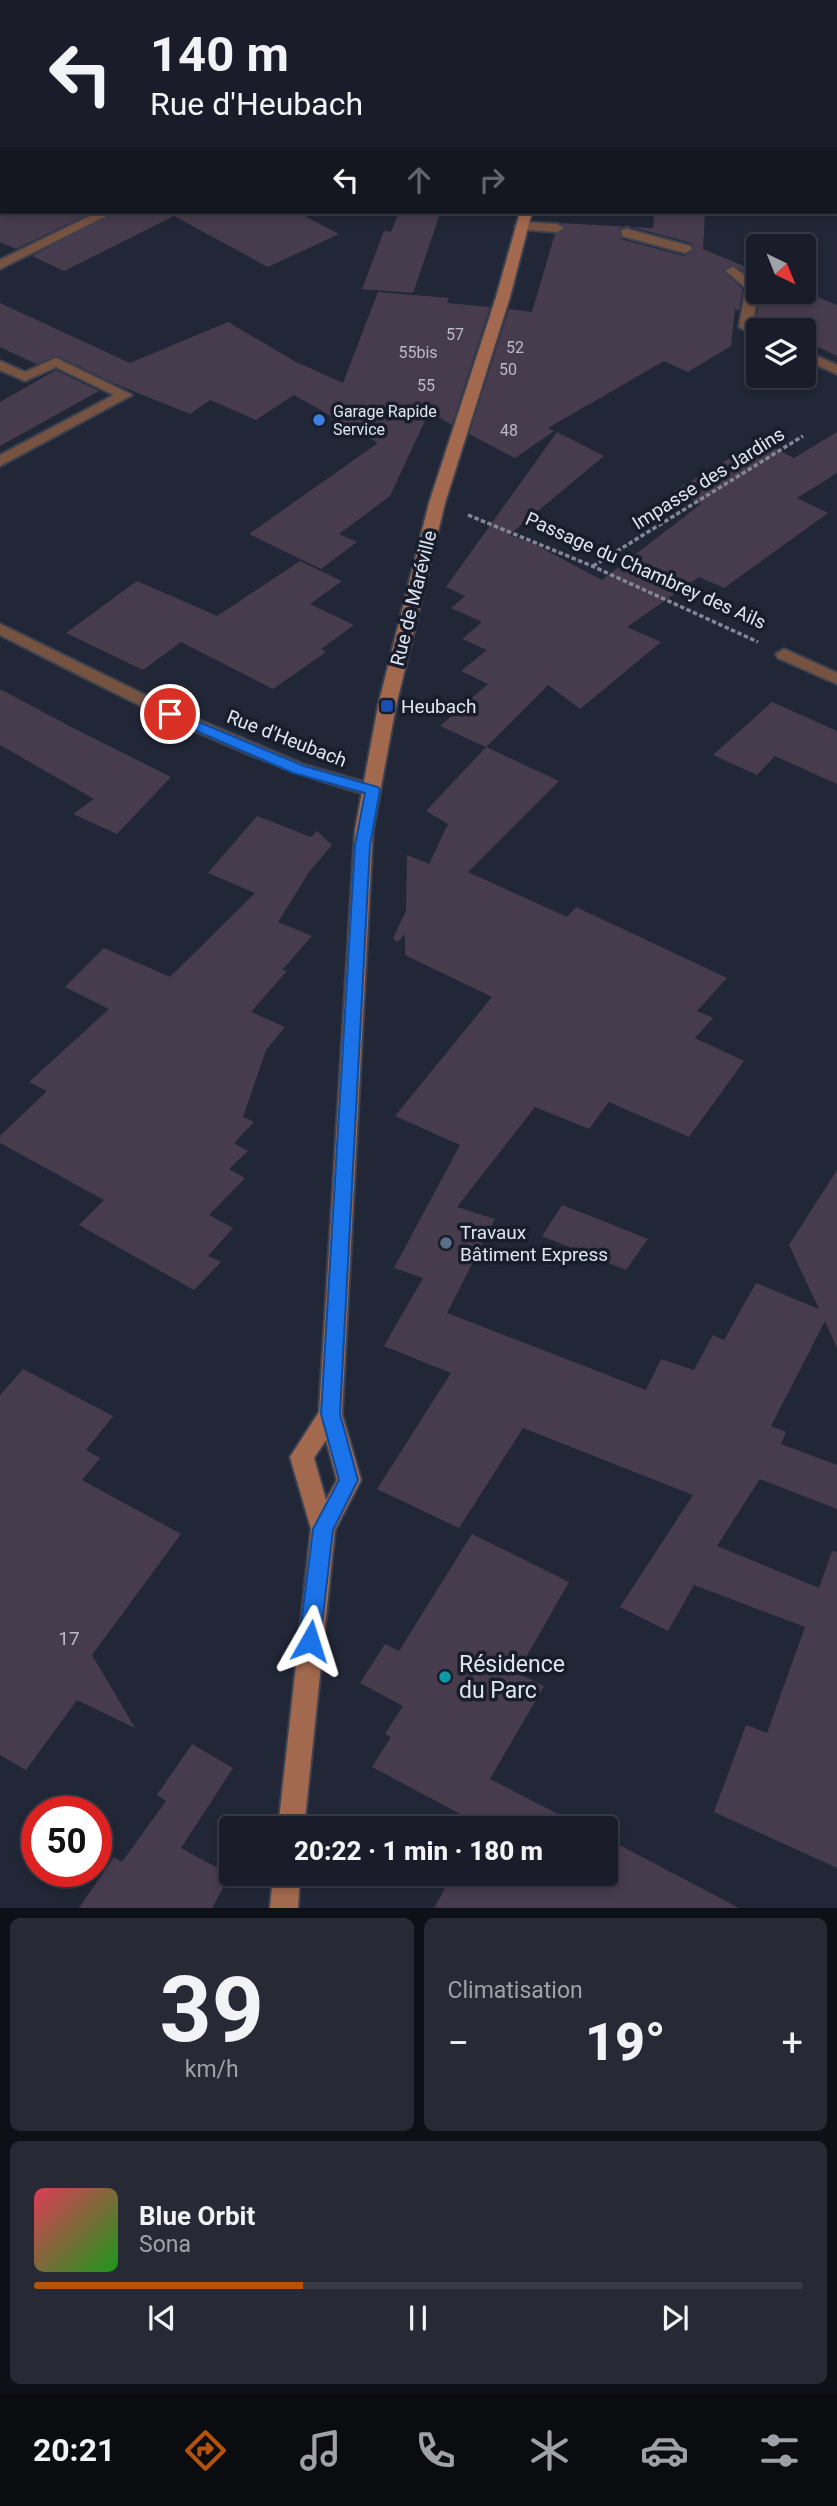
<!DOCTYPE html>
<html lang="fr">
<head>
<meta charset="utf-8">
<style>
  :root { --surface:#1a1d29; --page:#272a35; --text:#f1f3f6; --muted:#9fa2a8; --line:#383b46; --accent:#b45309 }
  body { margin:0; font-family:Roboto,sans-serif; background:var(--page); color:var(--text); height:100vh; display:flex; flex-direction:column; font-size:26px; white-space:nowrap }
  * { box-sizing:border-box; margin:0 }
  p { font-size:23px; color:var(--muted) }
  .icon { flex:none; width:38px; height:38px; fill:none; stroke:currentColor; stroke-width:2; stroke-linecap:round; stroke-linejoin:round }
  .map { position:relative; height:1908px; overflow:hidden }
  .details { display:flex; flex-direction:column; gap:10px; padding:10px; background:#0e1017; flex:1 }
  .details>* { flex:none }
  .guide { position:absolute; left:0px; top:0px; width:838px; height:214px; box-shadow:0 4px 10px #0003,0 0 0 2px var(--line); background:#1a1d29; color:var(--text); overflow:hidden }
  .needle { width:46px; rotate:137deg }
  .controls { position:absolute; left:746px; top:234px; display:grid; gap:14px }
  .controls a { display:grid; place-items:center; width:70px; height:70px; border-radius:7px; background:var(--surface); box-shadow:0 4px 10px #0003,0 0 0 2px var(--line); font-size:35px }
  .speed { position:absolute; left:21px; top:1796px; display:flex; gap:14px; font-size:35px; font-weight:700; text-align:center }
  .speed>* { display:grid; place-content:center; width:91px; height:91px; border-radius:50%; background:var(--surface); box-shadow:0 4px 10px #0003,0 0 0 2px var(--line); line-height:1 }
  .speed .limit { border:10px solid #d22; background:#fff; color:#111 }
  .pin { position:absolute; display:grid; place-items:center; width:60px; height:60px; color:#fff; margin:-30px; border:4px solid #fff; border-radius:50%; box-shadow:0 2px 7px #0007 }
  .me { position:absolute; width:77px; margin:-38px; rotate:6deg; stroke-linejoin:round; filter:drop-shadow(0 0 5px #0008) }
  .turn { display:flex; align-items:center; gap:24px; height:147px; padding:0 35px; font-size:32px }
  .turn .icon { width:91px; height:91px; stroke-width:2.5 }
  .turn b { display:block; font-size:49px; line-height:60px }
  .lanes { display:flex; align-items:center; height:66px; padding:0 35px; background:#0003; justify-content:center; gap:35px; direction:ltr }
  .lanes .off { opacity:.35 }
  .big { font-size:52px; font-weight:800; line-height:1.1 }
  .details .widget { flex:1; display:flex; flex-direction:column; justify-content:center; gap:10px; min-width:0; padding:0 24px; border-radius:10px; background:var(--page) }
  .details .dial { align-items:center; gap:0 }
  .dial b { font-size:91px; line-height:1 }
  .song { display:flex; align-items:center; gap:21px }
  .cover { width:84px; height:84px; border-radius:10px; background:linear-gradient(135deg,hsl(350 70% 55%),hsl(120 70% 35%)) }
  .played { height:7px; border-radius:4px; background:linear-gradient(90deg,var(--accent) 35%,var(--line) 35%) }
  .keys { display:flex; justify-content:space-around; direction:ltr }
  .heat { display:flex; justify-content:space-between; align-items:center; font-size:38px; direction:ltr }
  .details .tiles { flex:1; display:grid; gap:10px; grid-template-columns:1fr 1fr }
  .widget:last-child { grid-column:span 2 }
  .trip { position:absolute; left:219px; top:1816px; width:399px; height:70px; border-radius:7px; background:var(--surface); box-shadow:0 4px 10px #0003,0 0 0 2px var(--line); font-weight:800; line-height:70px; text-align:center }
  .tab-bar { display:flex; height:112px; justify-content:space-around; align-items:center; background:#0a0c10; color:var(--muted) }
  .tab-bar .icon { width:49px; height:49px }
  .tab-bar .selected { color:var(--accent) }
  .tab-bar b { font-size:32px; color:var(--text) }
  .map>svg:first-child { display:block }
</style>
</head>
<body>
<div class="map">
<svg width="837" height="1908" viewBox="0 0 837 1908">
  <rect width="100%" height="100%" fill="#222737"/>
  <path fill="#473c4d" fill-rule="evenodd" d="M0,212H93L16,249L0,242Z
    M116,212H297L339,234L268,267L174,216L64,271L32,256Z
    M399,212L440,214L413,293L362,289L384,231L391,232Z
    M654,212H705L703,249L758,272V281L734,265L723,271L743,289L739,311L735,309L731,346L688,372L664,361L548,428L554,431L515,458L469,434L509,309L532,312L555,234L566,229L560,223L653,228ZM628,226L691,243L695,250L684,256L621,239L620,228Z
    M803,291L837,305V356L803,340V331H782L756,319L760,292Z
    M378,292L449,298L447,303L490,307L452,425L429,412L390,496L339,534L357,542L321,569L249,534L378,443L294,395L256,420L210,400L190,414L113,383L57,356L36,364L0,347V303L130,363L228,322L294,361L343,383Z
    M56,370L99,391L0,446V402Z
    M557,432L604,456L509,535L534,544L602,580L701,504L674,491L759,441L794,458L837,432V473L797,498L828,513L724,588L699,577L627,627L661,642L580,709L548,685L486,747L559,781L468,872L567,917L576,907L727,978L697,1011L713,1018L695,1038L744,1061L689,1137L609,1102L589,1129L535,1107L457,1207L495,1219L447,1313L646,1390L661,1359L694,1370L713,1335L724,1340L756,1283L819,1309L789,1245L837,1170V1348L825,1321L771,1426L786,1432L781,1444L837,1465V1509L760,1479L717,1546L819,1588L832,1551L837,1552V1868L714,1812L746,1725L767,1733L805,1627L694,1585L668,1631L620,1607L693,1495L523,1428L459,1528L377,1489L451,1373L384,1346L423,1278L394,1268L460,1145L395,1116L492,997L405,955V934L397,942L393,938L406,911L407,855L429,864L448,824L426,811L486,747L440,726L488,684L461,671L487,650L462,639L482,622L451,608L465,596L446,587Z
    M300,561L342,581L310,604L354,625L321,649L326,652L273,689L181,642L143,670L66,633L137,581L217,616Z
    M0,689L73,728L171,777L117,834L73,814L94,799L0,745Z
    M772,702L837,731V784L775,756L757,775L713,755Z
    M257,816L311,837L317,831L332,845L309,872L278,922L312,936L282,970L287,971L251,1012L285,1027L266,1050L243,1117L254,1122L234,1143L248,1151L229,1169L245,1178L209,1215L233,1228L208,1256L221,1262L194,1290L79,1225L104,1200L0,1143V1136L47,1091L29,1082L109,1009L65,987L104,948L170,977L255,893L208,873Z
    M562,1205L606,1222L648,1239L626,1270L542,1236Z
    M23,1369L113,1416L86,1450L100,1458L82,1480L181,1534L92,1655L135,1728L77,1700L26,1770L0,1755V1395Z
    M472,1534L569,1582L517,1673L544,1686L490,1779L587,1829H478L481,1825L372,1767L391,1737L385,1734L403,1706L360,1683L385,1644L399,1651Z
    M192,1744L233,1768L181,1848L230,1875L212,1908H79L114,1857L122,1862L166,1801L157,1795Z
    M606,1838L739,1908H434L453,1874H606Z"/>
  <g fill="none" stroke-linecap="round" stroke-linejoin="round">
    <g stroke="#3d4251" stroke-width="4">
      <path id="service" d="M522,222L557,224L564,228L557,232L517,229L515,226Z
        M627,229L690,246L692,249L685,253L622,236V230Z
        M733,267L758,284L753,325L763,331H758V337L739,327L746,288L726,271Z
        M803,350L837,365V374L803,359Z
        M56,358L132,395L0,466V455L114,395L56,367L25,381L0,370V361L25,372Z"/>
    </g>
    <g stroke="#3d4251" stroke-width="4">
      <path id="minor" d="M0,26H2V33H0Z
        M98,212H114L0,269V260Z
        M0,624L176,710L305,765L378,786L381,790L372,796C241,761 121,696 0,635Z
        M784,649L837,673V684L778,658L776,654Z"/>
    </g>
    <g stroke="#3d4251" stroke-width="4">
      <path id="secondary" d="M577,0H589V2H577Z
        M520,212H532L510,297L445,503L396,706L373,830L342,1414L361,1480L335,1530L304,1829H278L311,1529L290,1457L319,1412L355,830L378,706L429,503L496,297ZM326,1440L337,1480L326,1500L314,1458Z
        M273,1874H300L298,1908H270Z"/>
    </g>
    <path stroke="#838795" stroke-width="3.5" stroke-dasharray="4.5 2.5" stroke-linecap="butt" d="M468,515L592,566L758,642
      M593,566L803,436"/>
    <use href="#service" fill="#765241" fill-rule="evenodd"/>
    <use href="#minor" fill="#765241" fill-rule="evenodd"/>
    <use href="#secondary" fill="#a2694e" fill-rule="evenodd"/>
  </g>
  <path fill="#1a73e8" stroke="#114b97" stroke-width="2" d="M170,710L304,766L378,787L380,790L370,845L340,1414L358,1480L333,1530L320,1641L317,1648L310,1651L302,1648L299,1641L313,1529L339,1480L321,1414L355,845L365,793L293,773L165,717L163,714Z"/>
  <circle fill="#3f7fe0" stroke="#181d2c" stroke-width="2.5" cx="319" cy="420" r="7"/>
  <rect fill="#1a4fb4" stroke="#181d2c" stroke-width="2.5" x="380" y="699" width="14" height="14" rx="3.5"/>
  <circle fill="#5c6f8a" stroke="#181d2c" stroke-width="2.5" cx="446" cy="1243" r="7"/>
  <circle fill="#0f9aa8" stroke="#181d2c" stroke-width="2.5" cx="445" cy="1677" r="7"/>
  <g text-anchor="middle" stroke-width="7" stroke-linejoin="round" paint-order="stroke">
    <g font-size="16" fill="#babbc7">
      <text x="455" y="340">57</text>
      <text x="515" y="353">52</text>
      <text x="418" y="358">55bis</text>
      <text x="508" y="375">50</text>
      <text x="426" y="391">55</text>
      <text x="509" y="436">48</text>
    </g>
    <g font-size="16" fill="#e1e5f0" stroke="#181d2c" text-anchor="start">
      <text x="333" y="417">Garage Rapide<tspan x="333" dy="18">Service</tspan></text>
    </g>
    <g font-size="19" fill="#e1e5f0" stroke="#181d2c">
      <text transform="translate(708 478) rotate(-32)" y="7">Impasse des Jardins</text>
      <text transform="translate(646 570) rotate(24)" y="7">Passage du Chambrey des Ails</text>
      <text transform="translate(413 598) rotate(-76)" y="7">Rue de Maréville</text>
      <text transform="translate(287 738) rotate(21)" y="7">Rue d'Heubach</text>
    </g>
    <g font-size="19" fill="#e1e5f0" stroke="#181d2c" text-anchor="start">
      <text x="401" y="713">Heubach</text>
      <text x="460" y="1239">Travaux<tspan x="460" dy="22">Bâtiment Express</tspan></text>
    </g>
    <g font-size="19" fill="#babbc7">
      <text x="69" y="1645">17</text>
    </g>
    <g font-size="23" fill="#e1e5f0" stroke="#181d2c" text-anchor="start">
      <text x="459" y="1672">Résidence<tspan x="459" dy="26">du Parc</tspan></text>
    </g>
  </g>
</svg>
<div class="controls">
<a><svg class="needle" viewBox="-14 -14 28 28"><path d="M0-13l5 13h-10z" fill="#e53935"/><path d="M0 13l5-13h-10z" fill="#9fa2a8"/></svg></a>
<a><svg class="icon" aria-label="layers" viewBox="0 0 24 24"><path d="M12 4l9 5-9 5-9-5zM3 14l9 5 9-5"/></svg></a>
</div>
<div class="speed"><div class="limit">50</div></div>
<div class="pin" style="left:170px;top:714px;background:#d93025"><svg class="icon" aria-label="arrive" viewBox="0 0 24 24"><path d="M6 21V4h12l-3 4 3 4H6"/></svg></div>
<svg class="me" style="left:310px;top:1641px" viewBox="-20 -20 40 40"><path d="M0-17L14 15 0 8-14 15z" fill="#1a73e8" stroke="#fff" stroke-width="4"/></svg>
<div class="trip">20:22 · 1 min · 180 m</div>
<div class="guide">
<div class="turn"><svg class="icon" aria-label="left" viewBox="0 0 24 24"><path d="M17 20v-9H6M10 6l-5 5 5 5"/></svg><div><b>140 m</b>Rue d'Heubach</div></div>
<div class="lanes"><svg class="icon" aria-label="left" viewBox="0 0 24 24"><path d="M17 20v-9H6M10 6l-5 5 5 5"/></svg><svg class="icon off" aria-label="ahead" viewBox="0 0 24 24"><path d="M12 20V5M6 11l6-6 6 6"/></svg><svg class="icon off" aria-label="right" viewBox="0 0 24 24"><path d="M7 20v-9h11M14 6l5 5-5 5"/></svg></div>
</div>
</div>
<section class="details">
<div class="tiles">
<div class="widget dial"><b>39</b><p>km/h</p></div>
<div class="widget"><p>Climatisation</p>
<div class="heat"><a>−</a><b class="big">19°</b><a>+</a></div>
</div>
<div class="widget">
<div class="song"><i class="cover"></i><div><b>Blue Orbit</b><p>Sona</p></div></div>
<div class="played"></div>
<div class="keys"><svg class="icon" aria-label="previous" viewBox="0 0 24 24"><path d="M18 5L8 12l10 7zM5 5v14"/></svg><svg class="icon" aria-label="pause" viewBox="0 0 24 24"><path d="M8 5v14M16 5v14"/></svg><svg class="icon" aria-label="next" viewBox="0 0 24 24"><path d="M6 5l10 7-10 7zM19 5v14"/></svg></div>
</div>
</div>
</section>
<nav class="tab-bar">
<b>20:21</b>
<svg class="icon selected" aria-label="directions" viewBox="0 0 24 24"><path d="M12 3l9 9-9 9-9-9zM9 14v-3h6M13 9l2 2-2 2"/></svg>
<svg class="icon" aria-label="music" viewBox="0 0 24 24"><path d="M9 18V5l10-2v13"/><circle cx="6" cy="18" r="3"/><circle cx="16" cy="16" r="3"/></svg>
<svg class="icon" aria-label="phone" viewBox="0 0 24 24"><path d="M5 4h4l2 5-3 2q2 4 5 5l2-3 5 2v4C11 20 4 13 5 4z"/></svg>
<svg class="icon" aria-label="climate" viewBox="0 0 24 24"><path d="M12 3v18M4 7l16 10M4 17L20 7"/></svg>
<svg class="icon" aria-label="car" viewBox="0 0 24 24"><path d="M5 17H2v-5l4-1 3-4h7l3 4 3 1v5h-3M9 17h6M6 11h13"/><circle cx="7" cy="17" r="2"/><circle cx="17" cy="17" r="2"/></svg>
<svg class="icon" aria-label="filters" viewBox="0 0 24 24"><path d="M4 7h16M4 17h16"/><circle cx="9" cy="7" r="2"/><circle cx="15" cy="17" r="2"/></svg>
</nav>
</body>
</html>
